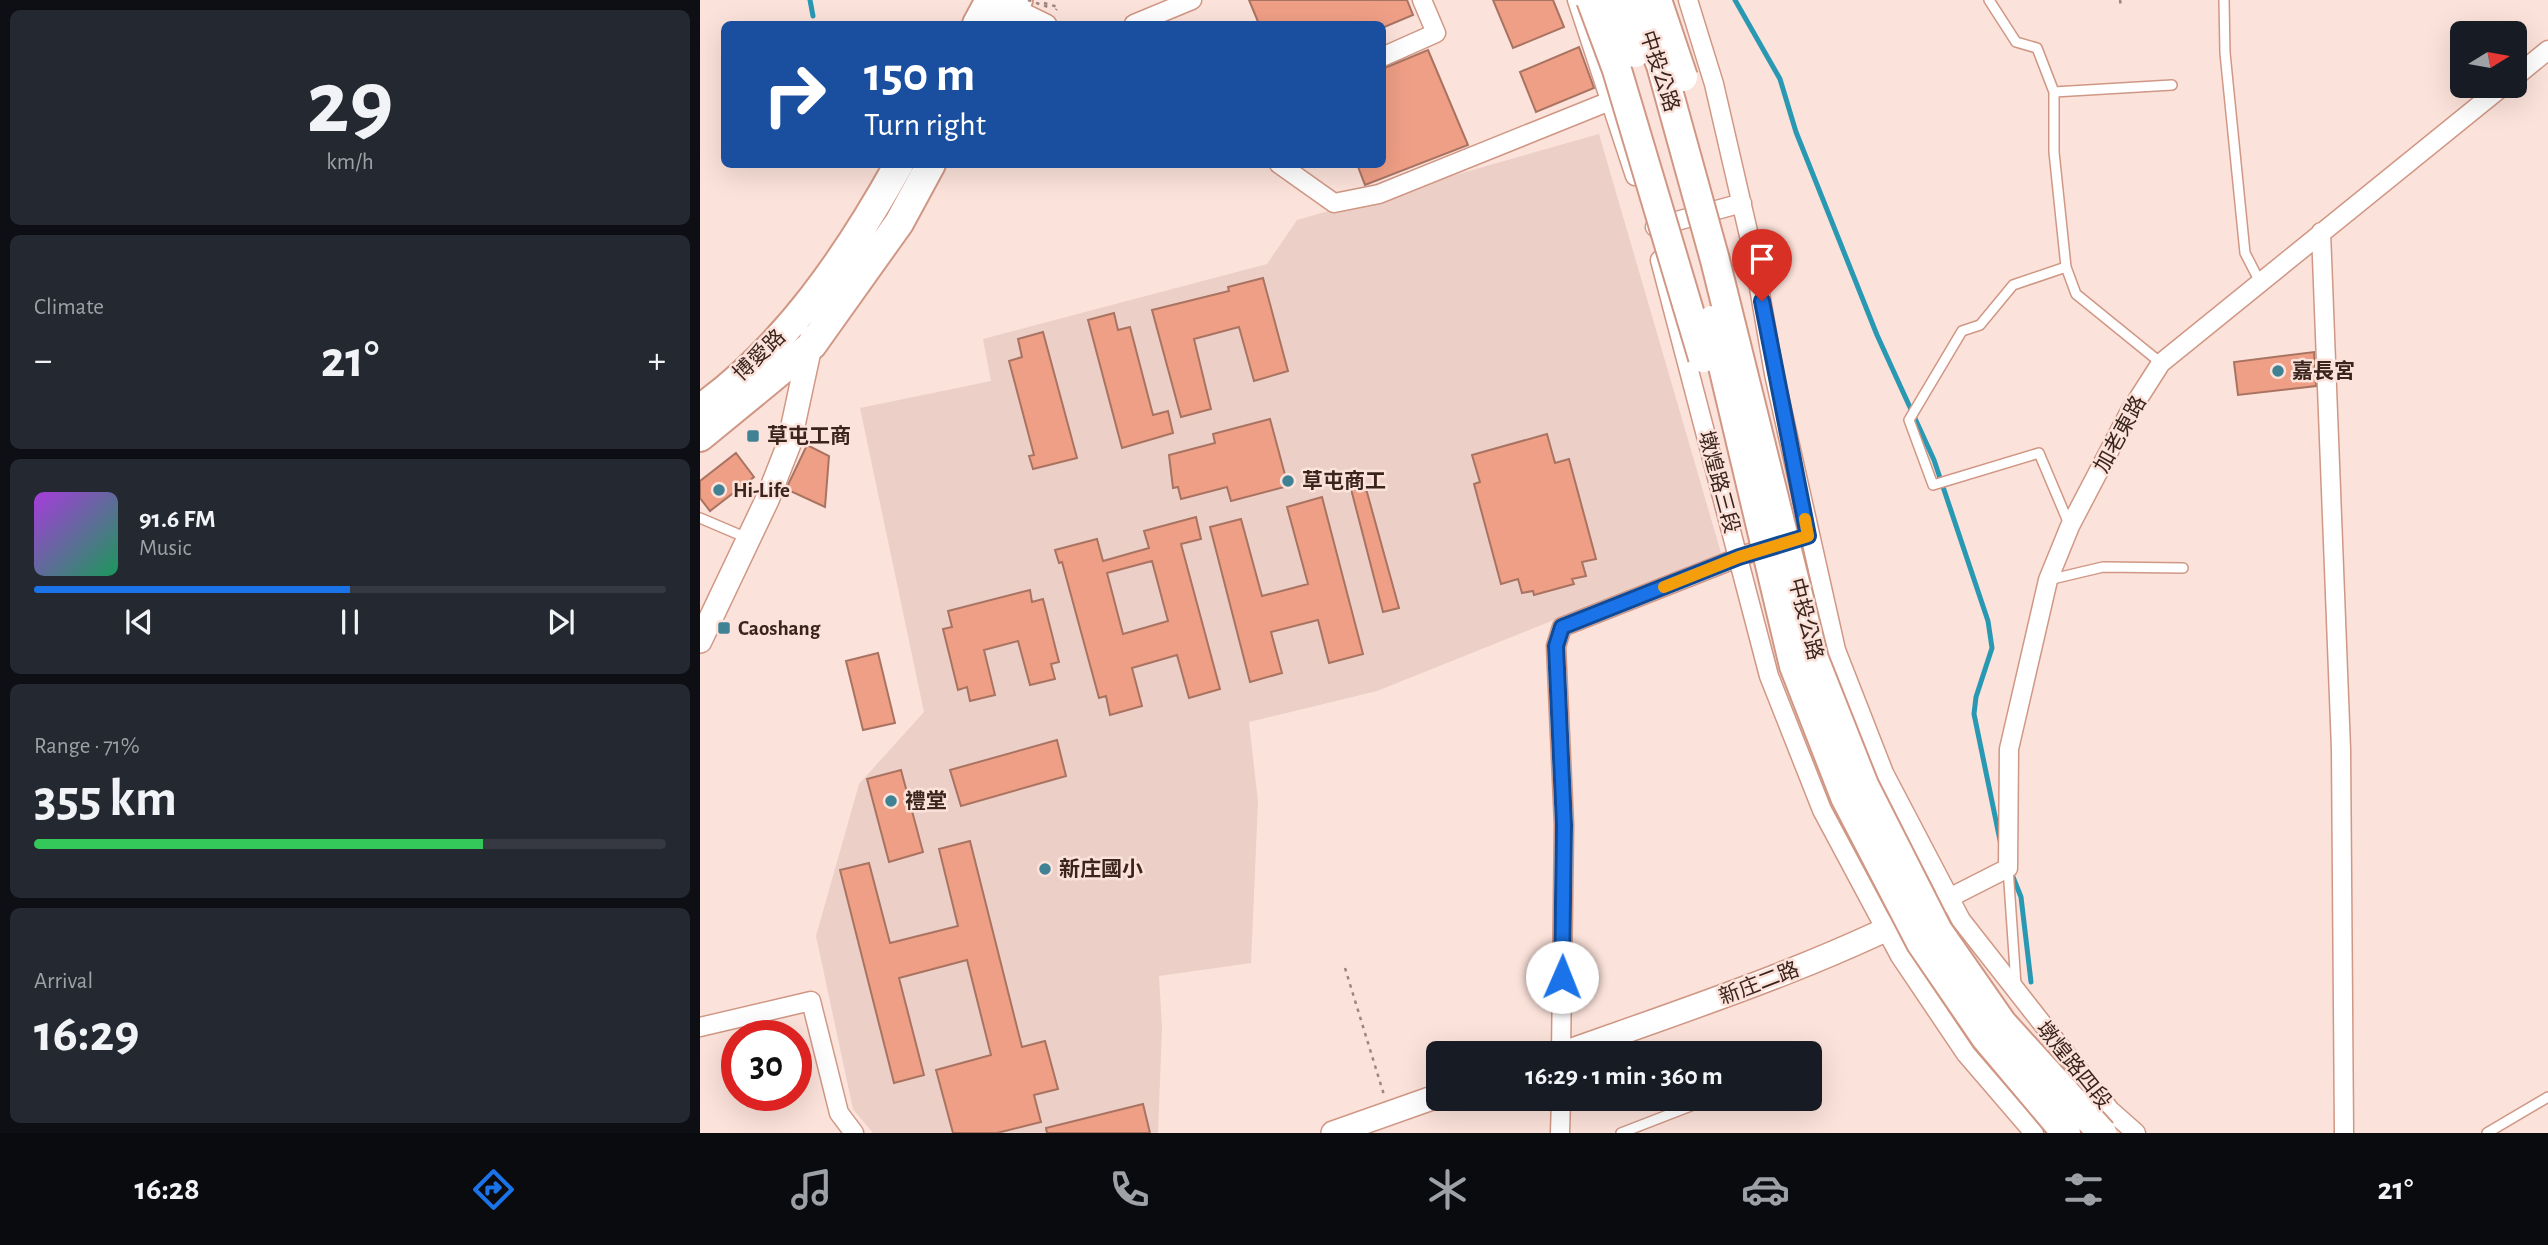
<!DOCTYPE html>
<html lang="en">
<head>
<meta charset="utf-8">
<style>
  :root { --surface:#171b24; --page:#242831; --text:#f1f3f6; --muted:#9ea1a6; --line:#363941; --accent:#1a73e8 }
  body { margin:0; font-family:"Alegreya Sans","Noto Sans TC",sans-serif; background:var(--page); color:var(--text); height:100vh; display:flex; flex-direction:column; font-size:26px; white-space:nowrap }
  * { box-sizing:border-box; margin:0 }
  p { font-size:23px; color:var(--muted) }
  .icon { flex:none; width:38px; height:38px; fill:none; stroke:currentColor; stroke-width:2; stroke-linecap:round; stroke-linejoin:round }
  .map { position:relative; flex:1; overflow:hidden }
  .details { display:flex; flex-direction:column; gap:10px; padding:10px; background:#0d0f14; width:700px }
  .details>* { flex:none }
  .banner { position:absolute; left:21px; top:21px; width:665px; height:147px; border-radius:10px; box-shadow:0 7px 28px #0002; background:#1a4fa0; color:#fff; overflow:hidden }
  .needle { width:46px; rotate:79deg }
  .tools { position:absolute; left:1750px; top:21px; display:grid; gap:14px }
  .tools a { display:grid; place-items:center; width:77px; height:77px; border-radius:10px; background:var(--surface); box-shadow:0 7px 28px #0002; font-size:35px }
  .speed { position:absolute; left:21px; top:1020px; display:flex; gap:14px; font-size:35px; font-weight:700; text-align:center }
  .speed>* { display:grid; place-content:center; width:91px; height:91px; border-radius:50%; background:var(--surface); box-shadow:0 7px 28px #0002; line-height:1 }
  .speed .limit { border:10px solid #d22; background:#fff; color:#111 }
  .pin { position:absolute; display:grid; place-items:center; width:60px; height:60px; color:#fff; margin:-72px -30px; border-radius:50% 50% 50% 0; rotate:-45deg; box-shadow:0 0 7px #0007 }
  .pin .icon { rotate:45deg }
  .me { position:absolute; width:77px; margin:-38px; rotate:1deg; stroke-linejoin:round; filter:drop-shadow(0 0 5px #0008) }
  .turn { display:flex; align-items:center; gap:24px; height:147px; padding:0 28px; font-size:32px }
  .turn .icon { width:91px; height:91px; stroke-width:2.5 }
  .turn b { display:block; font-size:49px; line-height:60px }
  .big { font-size:52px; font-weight:700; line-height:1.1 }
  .details .widget { flex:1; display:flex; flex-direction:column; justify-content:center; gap:10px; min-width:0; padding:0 24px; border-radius:10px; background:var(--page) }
  .details .dial { align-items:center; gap:0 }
  .dial b { font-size:91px; line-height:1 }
  .song { display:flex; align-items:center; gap:21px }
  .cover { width:84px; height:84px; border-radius:10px; background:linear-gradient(135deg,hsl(280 70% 55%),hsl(150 70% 35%)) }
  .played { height:7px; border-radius:4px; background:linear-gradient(90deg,var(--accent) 50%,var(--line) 50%) }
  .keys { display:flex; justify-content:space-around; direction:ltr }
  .heat { display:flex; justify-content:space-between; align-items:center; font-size:38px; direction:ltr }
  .charge { height:10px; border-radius:5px; background:linear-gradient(90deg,#34c759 71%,var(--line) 0) }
  .trip { position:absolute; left:726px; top:1041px; width:396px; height:70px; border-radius:10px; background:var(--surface); box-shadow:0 7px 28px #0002; font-weight:700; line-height:70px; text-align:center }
  .dock { display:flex; height:112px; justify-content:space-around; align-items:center; background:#090b0e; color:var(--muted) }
  .dock .icon { width:49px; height:49px }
  .dock .on { color:var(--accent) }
  .dock b { font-size:32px; color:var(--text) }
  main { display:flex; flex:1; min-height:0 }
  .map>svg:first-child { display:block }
</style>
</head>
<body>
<main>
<section class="details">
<div class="widget dial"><b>29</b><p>km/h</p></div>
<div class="widget"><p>Climate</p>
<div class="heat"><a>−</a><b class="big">21°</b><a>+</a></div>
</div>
<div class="widget">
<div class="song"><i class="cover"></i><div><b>91.6 FM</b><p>Music</p></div></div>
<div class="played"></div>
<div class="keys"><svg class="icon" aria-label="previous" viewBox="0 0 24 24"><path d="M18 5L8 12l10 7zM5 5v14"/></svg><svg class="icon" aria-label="pause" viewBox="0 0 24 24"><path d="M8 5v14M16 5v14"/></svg><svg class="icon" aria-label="next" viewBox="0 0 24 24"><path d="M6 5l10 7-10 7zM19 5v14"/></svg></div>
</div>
<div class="widget"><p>Range · 71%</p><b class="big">355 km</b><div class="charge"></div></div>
<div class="widget"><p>Arrival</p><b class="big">16:29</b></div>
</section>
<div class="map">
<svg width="1848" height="1133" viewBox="0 0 1848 1133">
  <rect width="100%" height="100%" fill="#fbe2da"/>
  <path fill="#ecd0c7" d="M899,134L1021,553L677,691L549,722L558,802L551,963L459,976L462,1028L458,1133H173L153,1109L116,936L159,784L224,712L160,408L291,381L283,339L567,264L597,220Z"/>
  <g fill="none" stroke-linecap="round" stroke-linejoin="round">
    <path stroke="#2998b3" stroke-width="5" d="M110,0L113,16
      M1035,0L1080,79L1096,132L1177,335L1234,460L1288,621L1292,648L1276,697L1274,714L1302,850
      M1311,872L1321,897L1331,982"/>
  </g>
  <path fill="#ef9f85" stroke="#a97362" stroke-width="2" fill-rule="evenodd" d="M549,0H707L713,15L682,28V24H559Z
    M793,0H853L864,27L813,48Z
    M879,47L894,88L836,112L820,72Z
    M728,50L768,145L665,185L657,164H682V69Z
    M563,278L588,371L554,381L539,327L494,339L511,409L481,417L452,310L529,291L528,287Z
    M414,313L418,330L430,327L453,415L468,411L473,433L422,448L388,320Z
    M343,332L377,458L333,469L329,456L334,455L309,361L322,357L318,339Z
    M1614,352L1616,386L1538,395L1534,362Z
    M570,419L588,486L531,501L527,487L481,499L478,487L473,488L469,455L515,443L513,434Z
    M847,434L855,463L869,459L896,559L882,562L886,576L872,579L874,584L834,595L833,591L822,593L818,579L801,584L774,484L780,482L772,455Z
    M107,445L129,456L125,507L86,489Z
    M36,453L54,477L10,511L0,498V481Z
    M665,485L699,608L683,612L651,489Z
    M622,497L663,654L629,663L618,620L571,632L582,673L550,682L510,527L541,519L562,596L608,584L587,507Z
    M496,517L501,539L481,544L520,689L489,698L477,655L432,668L442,706L410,715L406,696L399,698L362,562L359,563L355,550L397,539L403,561L449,548L444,531ZM452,561L468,621L423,634L407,573Z
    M330,590L332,602L343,599L359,662L351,664L355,679L330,685L318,641L284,650L295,695L270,701L267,687L258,690L243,629L252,627L248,611Z
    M178,653L195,723L163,730L146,661Z
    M357,740L366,776L261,806L250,770Z
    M201,770L223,852L189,862L167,779Z
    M270,841L322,1047L345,1041L358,1089L334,1095L341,1122L297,1133H253L236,1070L291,1055L267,960L199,978L224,1075L194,1083L140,870L169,863L190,943L258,926L239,849Z
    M443,1104L450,1133H347L346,1128Z"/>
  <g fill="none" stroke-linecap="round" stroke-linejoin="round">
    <g stroke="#d09785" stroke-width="12">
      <path id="service" d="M1289,0L1316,42L1337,48L1354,92V152L1366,267L1376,294L1461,363
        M1524,0L1525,53L1545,253L1560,282
        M1354,92L1472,85
        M1366,267L1313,285L1280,325L1262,331L1209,420L1233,485L1339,453L1369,524
        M0,518L47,538
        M1348,580L1403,567L1483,568
        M1308,868L1316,985
        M921,1133L1009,1099
        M1787,1133L1848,1097"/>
    </g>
    <g stroke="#d09785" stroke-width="21">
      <path id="minor" d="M877,0L935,176
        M988,0L1014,84L1053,253L1074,374L1136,650L1184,773L1261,920L1410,1110L1436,1133
        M306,4L347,24
        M434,24L492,0
        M682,57L736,33L722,0
        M1815,77L1848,50
        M579,164L634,203L679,194L910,101
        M955,227L1042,203
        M1621,232L1641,749L1644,1133
        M960,260L1069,676L1122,810L1200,956L1266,1054L1334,1133
        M1249,898L1308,868L1309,749L1348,580L1370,526L1429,413L1461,363L1803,86
        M0,1027L111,1001L139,1113L154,1133
        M861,1054L864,825L856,646L862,627L1050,553
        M860,1133L861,1099"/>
    </g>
    <g stroke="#d09785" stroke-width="26">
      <path id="tertiary" d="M0,641L67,500L89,444L112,337
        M861,1054C993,1007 1126,964 1249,898
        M633,1133L738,1096"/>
    </g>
    <g stroke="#d09785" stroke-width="32">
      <path id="primary" d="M277,24L290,0
        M305,24L318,0
        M0,409C86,347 148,256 199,164
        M0,437L112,345L199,223L231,164"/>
    </g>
    <path stroke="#9e867e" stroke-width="2.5" stroke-dasharray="3.5 5" stroke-linecap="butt" d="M1420,0L1421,7
      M344,3L358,7L356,10
      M645,968L684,1095"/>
    <use href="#service" stroke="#fff" stroke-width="9"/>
    <use href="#minor" stroke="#fff" stroke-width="18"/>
    <use href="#tertiary" stroke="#fff" stroke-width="23"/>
    <use href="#primary" stroke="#fff" stroke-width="28"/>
    <g stroke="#d09785" stroke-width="32" stroke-linecap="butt">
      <path id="primary-bridge" d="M891,0L917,70L1003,358
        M914,0L935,53
        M935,0L961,65L1015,260L1114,659L1164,785L1238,931L1302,1023L1402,1133
        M957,0L983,77
        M1012,320L1094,666L1145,797L1221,943L1286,1038L1366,1133"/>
    </g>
    <path stroke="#9e867e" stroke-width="2.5" stroke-dasharray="3.5 5" stroke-linecap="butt" d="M328,0L348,7"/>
    <use href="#primary-bridge" stroke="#fff" stroke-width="28"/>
  </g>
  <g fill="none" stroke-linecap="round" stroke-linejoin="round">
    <g stroke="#114b97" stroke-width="18">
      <path id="route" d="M862,977L864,825L856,646L862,627L1039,557L1108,536L1062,301"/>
    </g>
    <use href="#route" stroke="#1a73e8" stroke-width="12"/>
    <path stroke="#f59e0b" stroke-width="12" d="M964,587L1039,557L1108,536L1105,519"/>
  </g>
  <g fill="#408194" stroke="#fbe2da" stroke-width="2.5">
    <circle cx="1578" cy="371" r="7"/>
    <rect x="46" y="429" width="14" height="14" rx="3.5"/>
    <circle cx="588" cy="481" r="7"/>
    <circle cx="19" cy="490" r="7"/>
    <rect x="17" y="621" width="14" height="14" rx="3.5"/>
    <circle cx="191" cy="801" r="7"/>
    <circle cx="345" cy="869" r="7"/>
  </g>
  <g text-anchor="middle" stroke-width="5" stroke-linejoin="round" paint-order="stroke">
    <g font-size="21" fill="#3a241c" stroke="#fbe2da">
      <text transform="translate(960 71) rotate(72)" y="7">中投公路</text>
      <text transform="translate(59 355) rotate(-44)" y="7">博愛路</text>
      <text transform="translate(1420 434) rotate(-61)" y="7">加老東路</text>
      <text transform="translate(1019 482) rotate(75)" y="7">墩煌路三段</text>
      <text transform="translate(1106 619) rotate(76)" y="7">中投公路</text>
      <text transform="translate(1059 983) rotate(-21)" y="7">新庄二路</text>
      <text transform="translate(1374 1065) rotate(51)" y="7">墩煌路四段</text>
    </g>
    <g font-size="21" font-weight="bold" fill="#3a241c" stroke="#fbe2da" text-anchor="start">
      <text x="1592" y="378">嘉長宮</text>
      <text x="67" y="443">草屯工商</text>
      <text x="602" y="488">草屯商工</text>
      <text x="33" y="497">Hi-Life</text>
      <text x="38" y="635">Caoshang</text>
      <text x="205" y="808">禮堂</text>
      <text x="359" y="876">新庄國小</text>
    </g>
  </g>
</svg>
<div class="tools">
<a><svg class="needle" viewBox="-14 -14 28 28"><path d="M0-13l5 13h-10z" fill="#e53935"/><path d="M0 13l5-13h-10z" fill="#9ea1a6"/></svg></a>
</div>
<div class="speed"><div class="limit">30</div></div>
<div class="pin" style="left:1062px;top:301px;background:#d93025"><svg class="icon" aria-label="arrive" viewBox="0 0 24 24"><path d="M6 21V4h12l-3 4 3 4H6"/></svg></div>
<svg class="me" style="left:862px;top:977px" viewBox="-20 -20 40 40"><circle r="19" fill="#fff"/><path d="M0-13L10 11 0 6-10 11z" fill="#1a73e8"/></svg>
<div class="trip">16:29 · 1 min · 360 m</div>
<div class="banner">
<div class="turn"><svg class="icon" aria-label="right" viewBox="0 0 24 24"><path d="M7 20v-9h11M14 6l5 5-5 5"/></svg><div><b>150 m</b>Turn right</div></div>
</div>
</div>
</main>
<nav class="dock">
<b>16:28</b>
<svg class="icon on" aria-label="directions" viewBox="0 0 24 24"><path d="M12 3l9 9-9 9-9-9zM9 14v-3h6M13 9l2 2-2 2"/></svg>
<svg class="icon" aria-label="music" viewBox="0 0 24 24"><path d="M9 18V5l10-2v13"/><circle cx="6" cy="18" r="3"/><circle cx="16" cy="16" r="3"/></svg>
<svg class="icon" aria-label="phone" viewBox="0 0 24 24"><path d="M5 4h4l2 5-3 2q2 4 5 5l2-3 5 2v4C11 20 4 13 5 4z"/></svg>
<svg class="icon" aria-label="climate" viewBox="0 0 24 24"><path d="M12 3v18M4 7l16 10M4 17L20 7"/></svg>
<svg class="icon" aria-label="car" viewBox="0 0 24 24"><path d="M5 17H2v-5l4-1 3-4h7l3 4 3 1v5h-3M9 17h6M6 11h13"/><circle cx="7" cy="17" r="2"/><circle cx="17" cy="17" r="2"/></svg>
<svg class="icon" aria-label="filters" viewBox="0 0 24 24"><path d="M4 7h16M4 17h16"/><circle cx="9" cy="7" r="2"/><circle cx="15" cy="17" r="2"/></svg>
<b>21°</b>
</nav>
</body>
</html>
